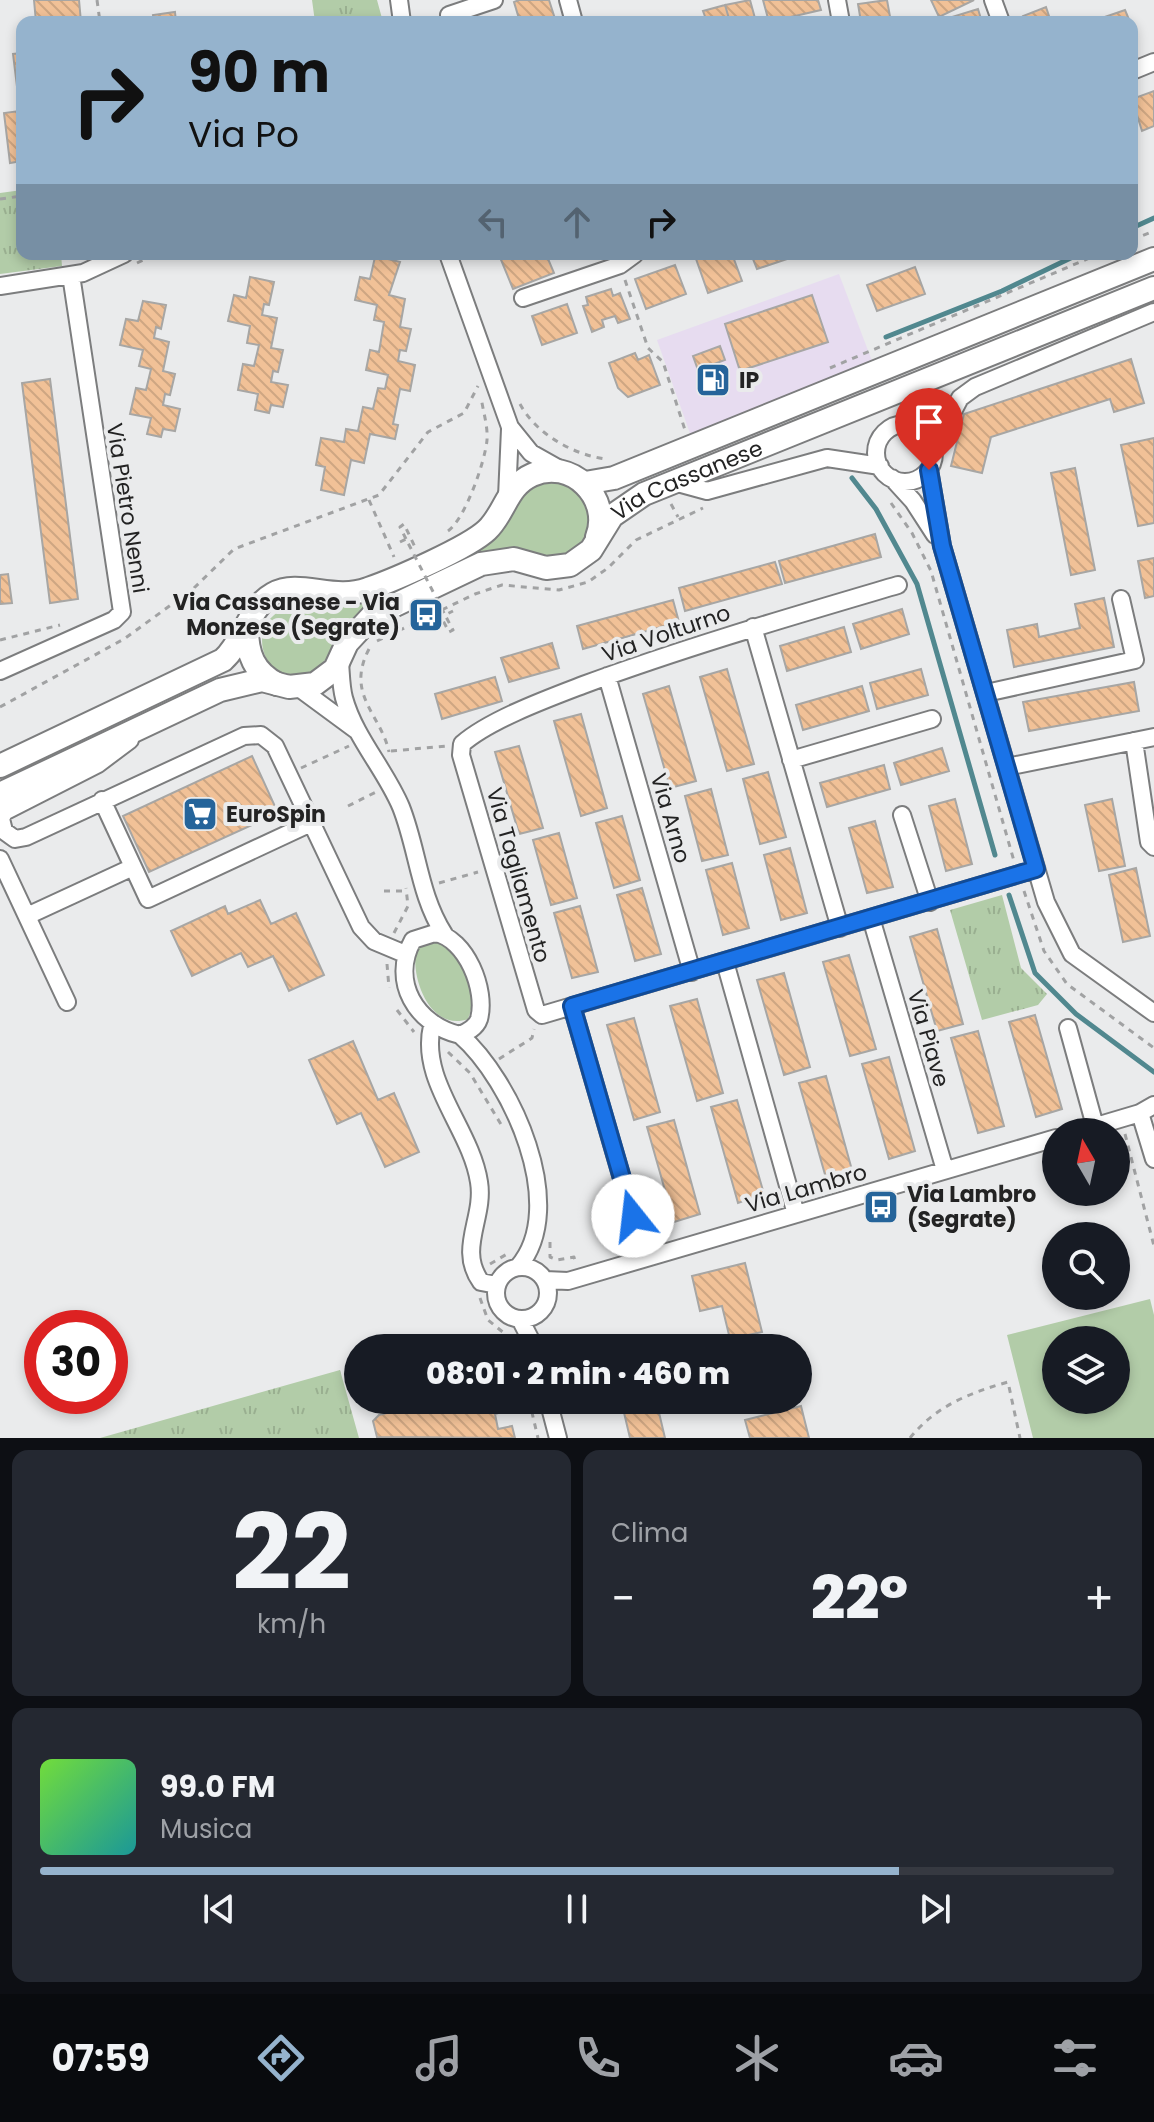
<!DOCTYPE html>
<html lang="it">
<head>
<meta charset="utf-8">
<style>
  :root { --surface:#171b24; --page:#242831; --text:#f1f3f6; --muted:#9ea1a6; --line:#363941; --accent:#95b3cd }
  body { margin:0; font-family:Poppins,sans-serif; background:var(--page); color:var(--text); height:100vh; display:flex; flex-direction:column; font-size:30px; white-space:nowrap }
  * { box-sizing:border-box; margin:0 }
  p { font-size:26px; color:var(--muted) }
  .icon { flex:none; width:44px; height:44px; fill:none; stroke:currentColor; stroke-width:2; stroke-linecap:round; stroke-linejoin:round }
  .map { position:relative; height:1438px; overflow:hidden }
  .side { display:flex; flex-direction:column; gap:12px; padding:12px; background:#0d0f14; flex:1 }
  .side>* { flex:none }
  .hud { position:absolute; left:16px; top:16px; width:1122px; height:244px; border-radius:16px; box-shadow:0 4px 12px #0003; background:#95b3cd; color:#111; overflow:hidden }
  .needle { width:52px; rotate:351deg }
  .controls { position:absolute; left:1042px; top:1118px; display:grid; gap:16px }
  .controls a { display:grid; place-items:center; width:88px; height:88px; border-radius:50%; background:var(--surface); box-shadow:0 4px 12px #0003; font-size:40px }
  .speed { position:absolute; left:24px; top:1310px; display:flex; gap:16px; font-size:40px; font-weight:700; text-align:center }
  .speed>* { display:grid; place-content:center; width:104px; height:104px; border-radius:50%; background:var(--surface); box-shadow:0 4px 12px #0003; line-height:1 }
  .speed .limit { border:12px solid #d22; background:#fff; color:#111 }
  .pin { position:absolute; display:grid; place-items:center; width:68px; height:68px; color:#fff; margin:-82px -34px; border-radius:50% 50% 50% 0; rotate:-45deg; box-shadow:0 0 8px #0007 }
  .pin .icon { rotate:45deg }
  .me { position:absolute; width:88px; margin:-44px; rotate:344deg; stroke-linejoin:round; filter:drop-shadow(0 0 6px #0008) }
  .turn { display:flex; align-items:center; gap:28px; height:168px; padding:0 40px; font-size:36px }
  .turn .icon { width:104px; height:104px; stroke-width:2.5 }
  .turn b { display:block; font-size:56px; line-height:68px }
  .lanes { display:flex; align-items:center; height:76px; padding:0 40px; background:#0003; justify-content:center; gap:40px; direction:ltr }
  .lanes .off { opacity:.35 }
  .big { font-size:60px; font-weight:800; line-height:1.1 }
  .side .card { flex:1; display:flex; flex-direction:column; justify-content:center; gap:12px; min-width:0; padding:0 28px; border-radius:16px; background:var(--page) }
  .side .dial { align-items:center; gap:0 }
  .dial b { font-size:104px; line-height:1 }
  .song { display:flex; align-items:center; gap:24px }
  .cover { width:96px; height:96px; border-radius:12px; background:linear-gradient(135deg,hsl(100 70% 55%),hsl(180 70% 35%)) }
  .played { height:8px; border-radius:4px; background:linear-gradient(90deg,var(--accent) 80%,var(--line) 80%) }
  .keys { display:flex; justify-content:space-around; direction:ltr }
  .heat { display:flex; justify-content:space-between; align-items:center; font-size:44px; direction:ltr }
  .side .tiles { flex:1; display:grid; gap:12px; grid-template-columns:1fr 1fr }
  .card:last-child { grid-column:span 2 }
  .trip { position:absolute; left:344px; top:1334px; width:468px; height:80px; border-radius:40px; background:var(--surface); box-shadow:0 4px 12px #0003; font-weight:800; line-height:80px; text-align:center }
  .dock { display:flex; height:128px; justify-content:space-around; align-items:center; background:#090b0e; color:var(--muted) }
  .dock .icon { width:56px; height:56px }
  .dock .on { color:var(--accent) }
  .dock b { font-size:36px; color:var(--text) }
  .map>svg:first-child { display:block }
</style>
</head>
<body>
<div class="map">
<svg width="1154" height="1438" viewBox="0 0 1154 1438">
  <defs>
    <pattern id="park-tufts" width="24" height="20" patternUnits="userSpaceOnUse" patternTransform="scale(2)"><rect width="24" height="20" fill="#b2cca8"/><path d="M3 7l-1-3M5 7V3M7 7l1-3M15 17l-1-3M17 17v-4M19 17l1-3" fill="none" stroke="#99af90"/></pattern>
    <pattern id="building-back-hatch" width="6" height="6" patternUnits="userSpaceOnUse" patternTransform="scale(2)"><rect width="6" height="6" fill="#f1c197"/><path d="M-1 5l2 2M0 0l6 6M5-1l2 2" fill="none" stroke="#cea682"/></pattern>
  </defs>
  <rect width="100%" height="100%" fill="#eaebec"/>
  <path fill="#e7dcf0" d="M839,274L872,361L692,439L657,340Z"/>
  <path fill="#b2cca8" fill-rule="evenodd" d="M556,480L574,487L588,503L590,531L583,545L554,561L518,551L366,611C360,616 353,621 347,626C329,647 316,699 276,669C259,657 257,630 273,616C292,597 324,611 349,602C416,577 478,530 533,484Z
    M439,936C461,960 481,986 468,1019C429,1033 407,972 418,942Z
    M1150,1299L1154,1315V1438H1033L1007,1335ZM1116,1340V1400H1056V1340Z"/>
  <path fill="url(#park-tufts)" d="M312,0H377L383,22H315Z
    M22,190V254H61L62,266L0,274V193Z
    M1002,895L1021,968L1047,994L1038,1005L982,1020L950,910Z
    M340,1370L359,1438H100Z"/>
  <g fill="none" stroke-linecap="round" stroke-linejoin="round">
    <path stroke="#51888f" stroke-width="5" d="M1132,228L1154,218
      M886,337L1002,291L1079,254
      M852,478L876,509L917,584L995,855
      M1009,895L1035,973L1076,1014L1154,1072"/>
  </g>
  <path fill="url(#building-back-hatch)" stroke="#a7a6a4" stroke-width="2" d="M34,0H79L81,22H36Z
    M519,0H549L556,22H520L514,2Z
    M750,0L756,22H730L725,5Z
    M763,0H818L821,10L769,22Z
    M887,0L891,22H861L858,4Z
    M931,0H974L939,17Z
    M725,5L730,22H707L703,11Z
    M1046,7L1051,22H1025L1023,16Z
    M978,9L982,22H943L942,20Z
    M1125,10L1130,22H1093V21Z
    M175,12L176,22H154L153,15Z
    M22,53V161L10,163L4,113L20,111L13,54Z
    M1154,91V126L1142,131L1132,99Z
    M389,254L388,259L400,262L389,295L405,299L400,327L411,329L406,351L400,350L398,361L415,365L410,391L400,389L393,424L398,425L395,439L370,434L364,463L351,460L344,495L321,490L325,467L316,465L321,438L344,442L346,429L358,431L363,407L373,409L378,388L385,389L388,375L366,370L370,350L379,352L384,322L374,320L377,305L355,300L360,277L370,279L375,257L364,254Z
    M546,254L554,273L513,289L499,255Z
    M700,254H732L742,281L708,293L695,256Z
    M751,254H796V256L757,269Z
    M675,265L686,294L646,309L635,279Z
    M915,267L925,294L877,311L867,285Z
    M250,277L274,282L269,305L264,304L262,315L277,318L271,348L283,350L278,372L273,371L271,382L288,385L283,407L271,405L269,413L255,410L258,394L238,390L243,364L254,366L259,345L247,343L250,326L228,321L234,295L246,298Z
    M611,289L613,296L620,293L630,319L618,323L615,316L602,320L604,327L592,332L583,306L588,305L586,297Z
    M812,295L828,342L740,371L725,324Z
    M143,301L166,305L161,329L156,327L154,338L169,342L163,371L175,374L170,395L165,394L163,405L180,409L175,431L163,429L161,437L147,434L151,418L130,414L136,388L146,390L151,369L139,366L143,350L120,345L126,319L138,321Z
    M567,304L577,333L542,345L532,316Z
    M720,346L725,360L698,370L693,356Z
    M635,353L638,360L649,355L660,385L628,397L618,388L609,363Z
    M1131,359L1144,403L1114,412L1110,399L991,437L982,473L951,466L964,414Z
    M717,370L723,385L708,391L702,375Z
    M50,379L78,599L50,603L22,383Z
    M1154,438V523L1138,526L1121,445Z
    M1075,468L1095,570L1071,575L1051,473Z
    M875,534L881,557L785,583L779,561Z
    M1154,558V596L1145,598L1138,561Z
    M775,562L782,584L685,611L679,588Z
    M8,574L12,603L0,604V575Z
    M1104,598L1114,647L1014,667L1007,630L1037,624L1039,637L1080,628L1075,604Z
    M673,600L679,622L583,649L577,626Z
    M902,609L909,634L861,649L853,624Z
    M844,627L851,652L787,671L780,646Z
    M552,643L559,668L509,682L501,658Z
    M727,669L754,764L727,771L700,677Z
    M921,669L928,695L877,709L870,683Z
    M495,677L502,701L442,719L435,694Z
    M1134,682L1139,711L1029,731L1023,702Z
    M669,686L696,781L670,788L643,694Z
    M862,686L869,711L803,730L796,705Z
    M581,714L607,808L581,816L554,721Z
    M519,746L543,828L519,834L495,752Z
    M942,748L949,771L901,785L894,763Z
    M252,756L278,813L149,872L123,816Z
    M884,765L890,789L827,807L820,783Z
    M768,772L786,837L760,844L743,779Z
    M711,789L728,855L702,861L685,796Z
    M955,799L972,864L946,871L929,806Z
    M1112,799L1125,866L1099,871L1085,805Z
    M622,816L640,880L614,888L596,823Z
    M875,821L893,887L867,893L849,828Z
    M559,833L577,898L551,905L533,840Z
    M790,848L807,913L781,920L764,855Z
    M732,863L749,928L723,935L706,870Z
    M1136,868L1150,936L1123,942L1109,875Z
    M642,888L661,954L635,961L617,895Z
    M260,900L271,924L296,913L324,975L289,991L273,956L248,967L241,953L192,976L171,931L225,906L228,914Z
    M580,906L598,972L572,978L554,913Z
    M937,929L963,1024L937,1031L910,937Z
    M849,955L876,1049L850,1056L823,962Z
    M784,973L810,1067L784,1075L757,980Z
    M697,999L723,1093L697,1101L670,1006Z
    M1035,1015L1062,1109L1036,1117L1009,1022Z
    M634,1018L660,1112L634,1120L607,1025Z
    M978,1031L1004,1126L978,1133L951,1038Z
    M353,1041L378,1100L394,1093L419,1152L385,1167L361,1113L337,1124L309,1060Z
    M889,1057L915,1151L889,1159L862,1064Z
    M826,1076L852,1170L826,1178L799,1083Z
    M737,1100L764,1194L738,1203L711,1107Z
    M674,1120L700,1214L674,1222L647,1127Z
    M745,1263L762,1332L730,1339L722,1306L700,1311L692,1276Z
    M412,1400H513L509,1410L495,1414L498,1429L512,1426L515,1438L377,1437L373,1421L379,1415L402,1409L401,1403Z
    M621,1400H656L665,1438H630Z
    M801,1406L809,1438H750L745,1420Z"/>
  <g fill="none" stroke-linecap="round" stroke-linejoin="round">
    <g stroke="#7c7d7e" stroke-width="20">
      <path id="minor" d="M399,0L402,22
        M568,0L574,22
        M837,0L841,22
        M993,0L1001,22
        M449,15L494,0
        M1132,71L1154,62
        M448,254L510,427L531,453L563,471
        M0,286L83,273L124,254
        M523,298L620,265L635,254
        M876 453a29 29 0 1 1 58 0a29 29 0 1 1-58 0Z
        M934,448L960,398L975,387L1154,312
        M929,470L942,546L1046,902L1072,954L1154,1013
        M892,478L913,501L935,535
        M674,482L707,491L827,458L880,466
        M507,497L510,429
        M898,585C793,616 686,647 583,685C549,698 489,720 462,744L461,755L536,1010L542,1015L1036,869
        M753,627L840,928
        M340,662C341,674 341,687 344,698C355,738 385,769 401,807C418,850 419,895 444,934
        M0,671L114,620L122,612L71,275
        M607,676L692,972
        M299,688L356,730
        M986,693L1135,660L1121,599
        M1134,741L1149,842L1154,847
        M791,760L932,719
        M1007,767L1154,737
        M102,800L148,899L311,823
        M5,810L1,819L4,831L15,839L26,837L244,736L261,735L275,746L361,927L374,941L405,954
        M0,814L98,764L130,740
        M902,815L930,902
        M0,859L67,1002
        M27,916L133,867
        M871,918L945,1170
        M435,933C466,938 487,990 479,1019C476,1028 467,1032 460,1035C416,1025 390,981 413,940Z
        M725,962L796,1214
        M572,1006L645,1258
        M432,1026C419,1081 471,1129 479,1182C485,1218 457,1249 481,1282L497,1285
        M1068,1028L1095,1126
        M460,1035C511,1079 570,1207 518,1267
        M1140,1113L1154,1159
        M1076,1132L1140,1113L1154,1105
        M496 1293a26 26 0 1 1 52 0a26 26 0 1 1-52 0Z
        M545,1280L568,1281L1056,1138
        M520,1319L535,1348
        M548,1400L558,1438"/>
    </g>
    <g stroke="#7c7d7e" stroke-width="26">
      <g id="major">
        <path d="M585,483L614,478L1154,259"/>
        <path d="M247,629C247,654 254,672 277,684"/>
        <path d="M0,766L223,660C244,641 248,608 273,594C300,579 333,602 368,589C394,580 468,548 487,530C505,513 507,486 532,475C571,457 612,498 597,537"/>
        <path id="s1" d="M0,794L220,690L262,680L289,687L315,684L335,669L347,643L372,616L481,564L514,559L546,568L570,565L591,550L612,516L644,494L1154,288"/>
      </g>
    </g>
    <path stroke="#a1a2a3" stroke-width="3" stroke-dasharray="6 6" stroke-linecap="butt" d="M97,0L100,22
      M417,21L433,18
      M0,199L22,196
      M1132,240L1154,231
      M137,263L156,254
      M625,280L648,348L663,362L685,430
      M830,368L1099,254
      M520,404C536,434 572,454 605,459
      M369,500L394,557
      M891,503L912,533L931,571L1014,861
      M671,504L678,517
      M448,531C465,519 485,462 487,440C488,426 483,411 481,397
      M406,539L400,527L404,524L415,547
      M438,611L449,632L453,630L445,615
      M0,640L60,625
      M377,641L475,594L502,585L559,590L588,582L608,568L636,540L703,508
      M369,649C345,695 381,714 389,752
      M0,707L124,639L193,589L234,549L379,495L428,432L464,413L478,386
      M391,751L447,746
      M301,768L349,746
      M348,806L376,792
      M439,883L478,872
      M384,891H405
      M1024,891L1044,951L1067,984L1154,1048
      M394,933L408,906L406,888
      M387,964L389,988
      M397,1010L414,1032
      M448,1052L470,1073L502,1126
      M499,1059L532,1038L534,1029
      M1125,1134L1154,1246
      M550,1242V1257L557,1260L574,1257L575,1261
      M490,1264L507,1254
      M480,1298L488,1320L510,1338
      M529,1400L538,1438
      M910,1438C936,1406 969,1393 1008,1382L1020,1438"/>
    <use href="#minor" stroke="#fff" stroke-width="16"/>
    <use href="#major" stroke="#fff" stroke-width="22"/>
    <path stroke="#a1a2a3" stroke-width="3" stroke-dasharray="6 6" stroke-linecap="butt" d="M400,542L406,539L445,615L453,611"/>
  </g>
  <g fill="none" stroke-linecap="round" stroke-linejoin="round">
    <g stroke="#114b97" stroke-width="20">
      <path id="route" d="M633,1216L572,1006L1036,869L942,546L929,470"/>
    </g>
    <use href="#route" stroke="#1a73e8" stroke-width="14"/>
  </g>
  <defs>
    <g id="fuel-square" transform="scale(1.8)"><rect x="-9" y="-9" width="18" height="18" rx="4" fill="#25649a" stroke="#eaebec"/><path d="M-5.5-6h7V0h2V4h1.3V-2.5L3-4.5l.8-.8L6-3V5H2.5V1h-1V6h-7ZM-4.2-4.7v3.2H.2V-4.7Z" fill="#fff"/></g>
    <g id="bus-square" transform="scale(1.8)"><rect x="-9" y="-9" width="18" height="18" rx="4" fill="#25649a" stroke="#eaebec"/><path d="M-5-6H5V4H4V6H2V4H-2V6H-4V4H-5ZM-3.5-4V0h7V-4ZM-3.5 1.2v1.5H-2V1.2ZM2 1.2v1.5H3.5V1.2Z" fill="#fff"/></g>
    <g id="supermarket-square" transform="scale(1.8)"><rect x="-9" y="-9" width="18" height="18" rx="4" fill="#25649a" stroke="#eaebec"/><path d="M-6-5.5h2.5l.6 2H6L4.5 2H-2.5L-4.4-4H-6ZM-1.5 3.2a1.3 1.3 0 1 0 .1 0ZM3 3.2a1.3 1.3 0 1 0 .1 0Z" fill="#fff"/></g>
  </defs>
  <g fill-rule="evenodd">
    <use href="#fuel-square" x="713" y="380"/>
    <use href="#bus-square" x="426" y="615"/>
    <use href="#supermarket-square" x="200" y="814"/>
    <use href="#bus-square" x="881" y="1207"/>
  </g>
  <g text-anchor="middle" stroke-width="8" stroke-linejoin="round" paint-order="stroke">
    <g font-size="22" font-weight="bold" fill="#232323" stroke="#eaebec" text-anchor="start">
      <text x="739" y="388">IP</text>
      <text x="400" y="610" text-anchor="end">Via Cassanese - Via<tspan x="400" dy="25">Monzese (Segrate)</tspan></text>
      <text x="226" y="822">EuroSpin</text>
      <text x="907" y="1202">Via Lambro<tspan x="907" dy="25">(Segrate)</tspan></text>
    </g>
    <g font-size="22" fill="#232323" stroke="#eaebec">
      <text dy="8" stroke="none"><textPath href="#s1" startOffset="792">Via Cassanese</textPath></text>
      <text transform="translate(128 508) rotate(81)" y="8">Via Pietro Nenni</text>
      <text transform="translate(666 633) rotate(-19)" y="8">Via Volturno</text>
      <text transform="translate(671 818) rotate(74)" y="8">Via Arno</text>
      <text transform="translate(519 875) rotate(74)" y="8">Via Tagliamento</text>
      <text transform="translate(929 1038) rotate(74)" y="8">Via Piave</text>
      <text transform="translate(806 1188) rotate(-16)" y="8">Via Lambro</text>
    </g>
  </g>
</svg>
<div class="controls">
<a><svg class="needle" viewBox="-14 -14 28 28"><path d="M0-13l5 13h-10z" fill="#e53935"/><path d="M0 13l5-13h-10z" fill="#9ea1a6"/></svg></a>
<a><svg class="icon" aria-label="search" viewBox="0 0 24 24"><circle cx="10" cy="10" r="6"/><path d="M15 15l6 6"/></svg></a>
<a><svg class="icon" aria-label="layers" viewBox="0 0 24 24"><path d="M12 4l9 5-9 5-9-5zM3 14l9 5 9-5"/></svg></a>
</div>
<div class="speed"><div class="limit">30</div></div>
<div class="pin" style="left:929px;top:470px;background:#d93025"><svg class="icon" aria-label="arrive" viewBox="0 0 24 24"><path d="M6 21V4h12l-3 4 3 4H6"/></svg></div>
<svg class="me" style="left:633px;top:1216px" viewBox="-20 -20 40 40"><circle r="19" fill="#fff"/><path d="M0-13L10 11 0 6-10 11z" fill="#1a73e8"/></svg>
<div class="trip">08:01 · 2 min · 460 m</div>
<div class="hud">
<div class="turn"><svg class="icon" aria-label="right" viewBox="0 0 24 24"><path d="M7 20v-9h11M14 6l5 5-5 5"/></svg><div><b>90 m</b>Via Po</div></div>
<div class="lanes"><svg class="icon off" aria-label="left" viewBox="0 0 24 24"><path d="M17 20v-9H6M10 6l-5 5 5 5"/></svg><svg class="icon off" aria-label="ahead" viewBox="0 0 24 24"><path d="M12 20V5M6 11l6-6 6 6"/></svg><svg class="icon" aria-label="right" viewBox="0 0 24 24"><path d="M7 20v-9h11M14 6l5 5-5 5"/></svg></div>
</div>
</div>
<section class="side">
<div class="tiles">
<div class="card dial"><b>22</b><p>km/h</p></div>
<div class="card"><p>Clima</p>
<div class="heat"><a>−</a><b class="big">22°</b><a>+</a></div>
</div>
<div class="card">
<div class="song"><i class="cover"></i><div><b>99.0 FM</b><p>Musica</p></div></div>
<div class="played"></div>
<div class="keys"><svg class="icon" aria-label="previous" viewBox="0 0 24 24"><path d="M18 5L8 12l10 7zM5 5v14"/></svg><svg class="icon" aria-label="pause" viewBox="0 0 24 24"><path d="M8 5v14M16 5v14"/></svg><svg class="icon" aria-label="next" viewBox="0 0 24 24"><path d="M6 5l10 7-10 7zM19 5v14"/></svg></div>
</div>
</div>
</section>
<nav class="dock">
<b>07:59</b>
<svg class="icon on" aria-label="directions" viewBox="0 0 24 24"><path d="M12 3l9 9-9 9-9-9zM9 14v-3h6M13 9l2 2-2 2"/></svg>
<svg class="icon" aria-label="music" viewBox="0 0 24 24"><path d="M9 18V5l10-2v13"/><circle cx="6" cy="18" r="3"/><circle cx="16" cy="16" r="3"/></svg>
<svg class="icon" aria-label="phone" viewBox="0 0 24 24"><path d="M5 4h4l2 5-3 2q2 4 5 5l2-3 5 2v4C11 20 4 13 5 4z"/></svg>
<svg class="icon" aria-label="climate" viewBox="0 0 24 24"><path d="M12 3v18M4 7l16 10M4 17L20 7"/></svg>
<svg class="icon" aria-label="car" viewBox="0 0 24 24"><path d="M5 17H2v-5l4-1 3-4h7l3 4 3 1v5h-3M9 17h6M6 11h13"/><circle cx="7" cy="17" r="2"/><circle cx="17" cy="17" r="2"/></svg>
<svg class="icon" aria-label="filters" viewBox="0 0 24 24"><path d="M4 7h16M4 17h16"/><circle cx="9" cy="7" r="2"/><circle cx="15" cy="17" r="2"/></svg>
</nav>
</body>
</html>
